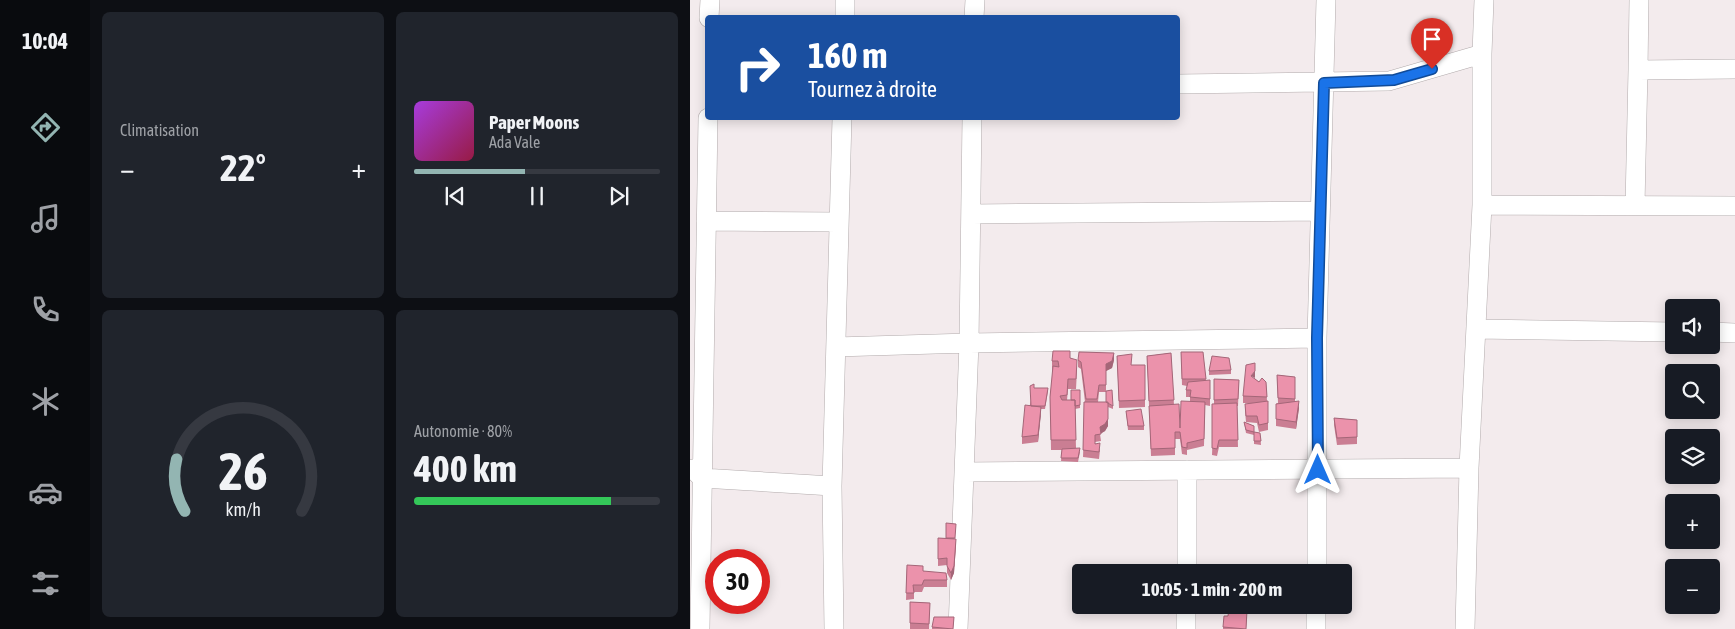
<!DOCTYPE html>
<html lang="fr">
<head>
<meta charset="utf-8">
<style>
  :root { --surface:#171b24; --page:#20242c; --text:#f1f3f6; --muted:#9ea1a6; --line:#363941; --accent:#93b5b2 }
  body { margin:0; font-family:"Asap Condensed",sans-serif; background:var(--page); color:var(--text); height:100vh; display:flex; flex-direction:column; font-size:19px; white-space:nowrap }
  * { box-sizing:border-box; margin:0 }
  p { font-size:16px; color:var(--muted) }
  .icon { flex:none; width:28px; height:28px; fill:none; stroke:currentColor; stroke-width:2; stroke-linecap:round; stroke-linejoin:round }
  .map { position:relative; flex:1; overflow:hidden }
  .side { display:flex; flex-direction:column; gap:12px; padding:12px; background:#0d0f14; width:600px }
  .side>* { flex:none }
  .hud { position:absolute; left:15px; top:15px; width:475px; height:105px; border-radius:5px; box-shadow:0 2px 12px #0003; background:#1a4fa0; color:#fff; overflow:hidden }
  .buttons { position:absolute; left:975px; top:299px; display:grid; gap:10px }
  .buttons a { display:grid; place-items:center; width:55px; height:55px; border-radius:5px; background:var(--surface); box-shadow:0 2px 12px #0003; font-size:25px }
  .speed { position:absolute; left:15px; top:549px; display:flex; gap:10px; font-size:25px; font-weight:700; text-align:center }
  .speed>* { display:grid; place-content:center; width:65px; height:65px; border-radius:50%; background:var(--surface); box-shadow:0 2px 12px #0003; line-height:1 }
  .speed .limit { border:8px solid #d22; background:#fff; color:#111 }
  .pin { position:absolute; display:grid; place-items:center; width:42px; height:42px; color:#fff; margin:-51px -21px; border-radius:50% 50% 50% 0; rotate:-45deg; box-shadow:0 0 5px #0007 }
  .pin .icon { rotate:45deg }
  .me { position:absolute; width:55px; margin:-28px; rotate:0deg; stroke-linejoin:round; filter:drop-shadow(0 0 4px #0008) }
  .turn { display:flex; align-items:center; gap:18px; height:105px; padding:0 20px; font-size:22px }
  .turn .icon { width:65px; height:65px; stroke-width:2.5 }
  .turn b { display:block; font-size:35px; line-height:42px }
  .big { font-size:38px; font-weight:700; line-height:1.1 }
  .side .tile { flex:1; display:flex; flex-direction:column; justify-content:center; gap:8px; min-width:0; padding:0 18px; border-radius:8px; background:var(--page) }
  .side .dial { align-items:center; gap:0 }
  .dial svg { height:130px; overflow:visible; fill:none; stroke:var(--line); stroke-width:7; stroke-linecap:round; text-anchor:middle }
  .dial text { fill:var(--text); stroke:none }
  .song { display:flex; align-items:center; gap:15px }
  .cover { width:60px; height:60px; border-radius:8px; background:linear-gradient(135deg,hsl(280 70% 55%),hsl(340 70% 35%)) }
  .played { height:5px; border-radius:2px; background:linear-gradient(90deg,var(--accent) 45%,var(--line) 45%) }
  .keys { display:flex; justify-content:space-around; direction:ltr }
  .heat { display:flex; justify-content:space-between; align-items:center; font-size:28px; direction:ltr }
  .charge { height:8px; border-radius:4px; background:linear-gradient(90deg,#34c759 80%,var(--line) 0) }
  .side .tiles { flex:1; display:grid; gap:12px; grid-template-columns:repeat(2,1fr) }
  .trip { position:absolute; left:382px; top:564px; width:280px; height:50px; border-radius:5px; background:var(--surface); box-shadow:0 2px 12px #0003; font-weight:700; line-height:50px; text-align:center }
  main { display:flex; flex:1; min-height:0 }
  .tabs { display:flex; flex-direction:column; width:90px; justify-content:space-around; align-items:center; background:#090b0e; color:var(--muted) }
  .tabs .icon { width:35px; height:35px }
  .tabs .selected { color:var(--accent) }
  .tabs b { font-size:22px; color:var(--text) }
  .map>svg:first-child { display:block }
</style>
</head>
<body>
<main>
<nav class="tabs">
<b>10:04</b>
<svg class="icon selected" aria-label="directions" viewBox="0 0 24 24"><path d="M12 3l9 9-9 9-9-9zM9 14v-3h6M13 9l2 2-2 2"/></svg>
<svg class="icon" aria-label="music" viewBox="0 0 24 24"><path d="M9 18V5l10-2v13"/><circle cx="6" cy="18" r="3"/><circle cx="16" cy="16" r="3"/></svg>
<svg class="icon" aria-label="phone" viewBox="0 0 24 24"><path d="M5 4h4l2 5-3 2q2 4 5 5l2-3 5 2v4C11 20 4 13 5 4z"/></svg>
<svg class="icon" aria-label="climate" viewBox="0 0 24 24"><path d="M12 3v18M4 7l16 10M4 17L20 7"/></svg>
<svg class="icon" aria-label="car" viewBox="0 0 24 24"><path d="M5 17H2v-5l4-1 3-4h7l3 4 3 1v5h-3M9 17h6M6 11h13"/><circle cx="7" cy="17" r="2"/><circle cx="17" cy="17" r="2"/></svg>
<svg class="icon" aria-label="filters" viewBox="0 0 24 24"><path d="M4 7h16M4 17h16"/><circle cx="9" cy="7" r="2"/><circle cx="15" cy="17" r="2"/></svg>
</nav>
<section class="side">
<div class="tiles">
<div class="tile"><p>Climatisation</p>
<div class="heat"><a>−</a><b class="big">22°</b><a>+</a></div>
</div>
<div class="tile">
<div class="song"><i class="cover"></i><div><b>Paper Moons</b><p>Ada Vale</p></div></div>
<div class="played"></div>
<div class="keys"><svg class="icon" aria-label="previous" viewBox="0 0 24 24"><path d="M18 5L8 12l10 7zM5 5v14"/></svg><svg class="icon" aria-label="pause" viewBox="0 0 24 24"><path d="M8 5v14M16 5v14"/></svg><svg class="icon" aria-label="next" viewBox="0 0 24 24"><path d="M6 5l10 7-10 7zM19 5v14"/></svg></div>
</div>
<div class="tile dial"><svg viewBox="0 0 100 80">
<path d="M14 69A42 42 0 1 1 86 69"/>
<path d="M14 69A42 42 0 0 1 9 37" stroke="#93b5b2"/>
<text x="50" y="56" font-size="32" font-weight="700">26</text>
<text x="50" y="72" font-size="11">km/h</text>
</svg></div>
<div class="tile"><p>Autonomie · 80%</p><b class="big">400 km</b><div class="charge"></div></div>
</div>
</section>
<div class="map">
<svg width="1045" height="629" viewBox="0 0 1045 629">
  <rect width="100%" height="100%" fill="#f3ebed"/>
  <g fill="none" stroke-linecap="round" stroke-linejoin="round">
    <g stroke="#b2abac" stroke-width="20">
      <path id="street" d="M19,18L20,0
        M155,18V0
        M284,18L285,0
        M948,70L949,0
        M488,84L699,81L792,54
        M792,205L1045,206
        M945,205L948,70L1045,69
        M282,214L630,211
        M16,221L149,222
        M786,329L984,332
        M1021,332L1045,333
        M146,347L279,343L627,338
        M3,469L12,478L142,486
        M275,472L779,468
        M497,572V470
        M627,572V338L636,0
        M10,629L18,118
        M144,629L142,486L152,118
        M268,629L279,343L282,118
        M496,629V605
        M626,629V605
        M775,629L779,468L792,205V54L794,0"/>
    </g>
    <use href="#street" stroke="#fff" stroke-width="19"/>
  </g>
  <path fill="#ca7e93" d="M491,352H513L516,381L520,399V406L515,405L514,446L497,450V455L492,454L490,439H485V455L461,456L457,356L481,353L484,405L490,428L500,402V397H496V390L497,386L492,385Z
    M427,356L441,365H455V407L429,408Z
    M380,358L387,370L386,389H378L377,400H381L390,390V408L385,409L386,448L390,452L388,462L371,461L372,450H361L360,397L363,371H362V361Z
    M388,360H424L422,368L416,371V392H409L408,402H416L423,406V409L418,407V426L415,431L410,434L411,441L405,442V443L410,450L409,459L393,457L395,402L391,369L388,367Z
    M541,370V374L519,375V371Z
    M587,375L605,377V402L609,408L606,429L586,426V404L588,403Z
    M564,378L569,382H576L577,401H578V430L569,432L567,423L556,422L555,411V404L562,403H553V396Z
    M524,379L549,380L548,406H547L548,447H529L527,456L522,455L524,404Z
    M344,388L358,391L355,409H351L348,442L332,444V437Z
    M436,411L454,426V430H438Z
    M644,418L667,420V444L647,445L644,425Z
    M554,422L564,426V434L570,433L571,445L564,444V435L556,433Z
    M256,523L265,539L266,546L264,573L261,580L257,573V565L248,566V538H256Z
    M217,565L257,580V587H234L232,592H224V599L216,600Z
    M220,602L240,603L239,629H220Z
    M264,617L263,629H242V627Z
    M557,617L556,629H533V627Z"/>
  <path fill="#a46678" d="M424,353V360L422,368L416,371V392V364Z
    M565,371V378L561,376Z
    M609,401V408L606,429V422Z
    M351,407V414L348,442V435Z
    M418,419V426L415,431L410,434V427Z
    M266,539L264,573L261,580V573Z"/>
  <path fill="#eb92ab" stroke="#a46678" d="M363,351H380V358L387,360L386,379H378L377,395L370,396L372,400H385L386,440H361L360,397L363,366L369,367L368,361H362Z
    M389,352L424,353L422,361L416,364V385H409L407,399H396L391,362L388,360Z
    M491,352H513L516,379H492Z
    M481,353L484,400L459,401L457,356Z
    M442,354L441,365H455V400L429,401L427,356Z
    M522,356L539,358L541,370L519,371Z
    M565,363V371L561,376L569,382L572,378L576,382L577,397L553,396L556,365Z
    M587,375L605,377V399L588,398Z
    M524,379L549,380L548,399L524,400Z
    M520,380V399L500,397L501,390H496L498,382Z
    M344,384V388H358L355,406H341L340,386Z
    M381,390H390V405L385,406V400H381Z
    M422,390L423,406L416,402V391Z
    M491,401L515,402L514,439L497,443V448L492,447L490,432H485V448L461,449L459,406L489,404L490,428Z
    M578,401V423L569,425L567,416H556L555,404Z
    M609,401L606,422L586,419V404Z
    M394,402H418V419L415,424L410,427L411,434L405,435V444L410,443L409,452L393,450Z
    M547,403L548,440H529L527,449L522,448V404Z
    M335,405L351,407L348,435L332,437Z
    M451,409L454,426H438L436,411Z
    M644,418L667,420V437L647,438Z
    M554,422L564,426V432L556,430Z
    M564,432L570,433L571,441H564Z
    M390,448L388,458H371L372,449Z
    M256,523L266,524L265,538H256Z
    M248,538L266,539L264,566L261,573L257,566V558L248,559Z
    M217,565L233,566V571L256,573L257,580H234L232,585H223L224,593H216Z
    M220,602L240,603L239,624L220,623Z
    M539,608L557,610L556,629L533,627L534,616H538Z
    M244,617H264L263,629L242,627Z"/>
  <g fill="none" stroke-linecap="round" stroke-linejoin="round">
    <g stroke="#114b97" stroke-width="12">
      <path id="route" d="M628,470L627,338L634,83L704,80L742,69"/>
    </g>
    <use href="#route" stroke="#1a73e8" stroke-width="9"/>
  </g>
</svg>
<div class="buttons">
<a><svg class="icon" aria-label="sound" viewBox="0 0 24 24"><path d="M4 9h4l5-4v14l-5-4H4zM17 9q2 3 0 6"/></svg></a>
<a><svg class="icon" aria-label="search" viewBox="0 0 24 24"><circle cx="10" cy="10" r="6"/><path d="M15 15l6 6"/></svg></a>
<a><svg class="icon" aria-label="layers" viewBox="0 0 24 24"><path d="M12 4l9 5-9 5-9-5zM3 14l9 5 9-5"/></svg></a>
<a>+</a>
<a>−</a>
</div>
<div class="speed"><div class="limit">30</div></div>
<div class="pin" style="left:742px;top:69px;background:#d93025"><svg class="icon" aria-label="arrive" viewBox="0 0 24 24"><path d="M6 21V4h12l-3 4 3 4H6"/></svg></div>
<svg class="me" style="left:628px;top:470px" viewBox="-20 -20 40 40"><path d="M0-17L14 15 0 8-14 15z" fill="#1a73e8" stroke="#fff" stroke-width="4"/></svg>
<div class="trip">10:05 · 1 min · 200 m</div>
<div class="hud">
<div class="turn"><svg class="icon" aria-label="right" viewBox="0 0 24 24"><path d="M7 20v-9h11M14 6l5 5-5 5"/></svg><div><b>160 m</b>Tournez à droite</div></div>
</div>
</div>
</main>
</body>
</html>
